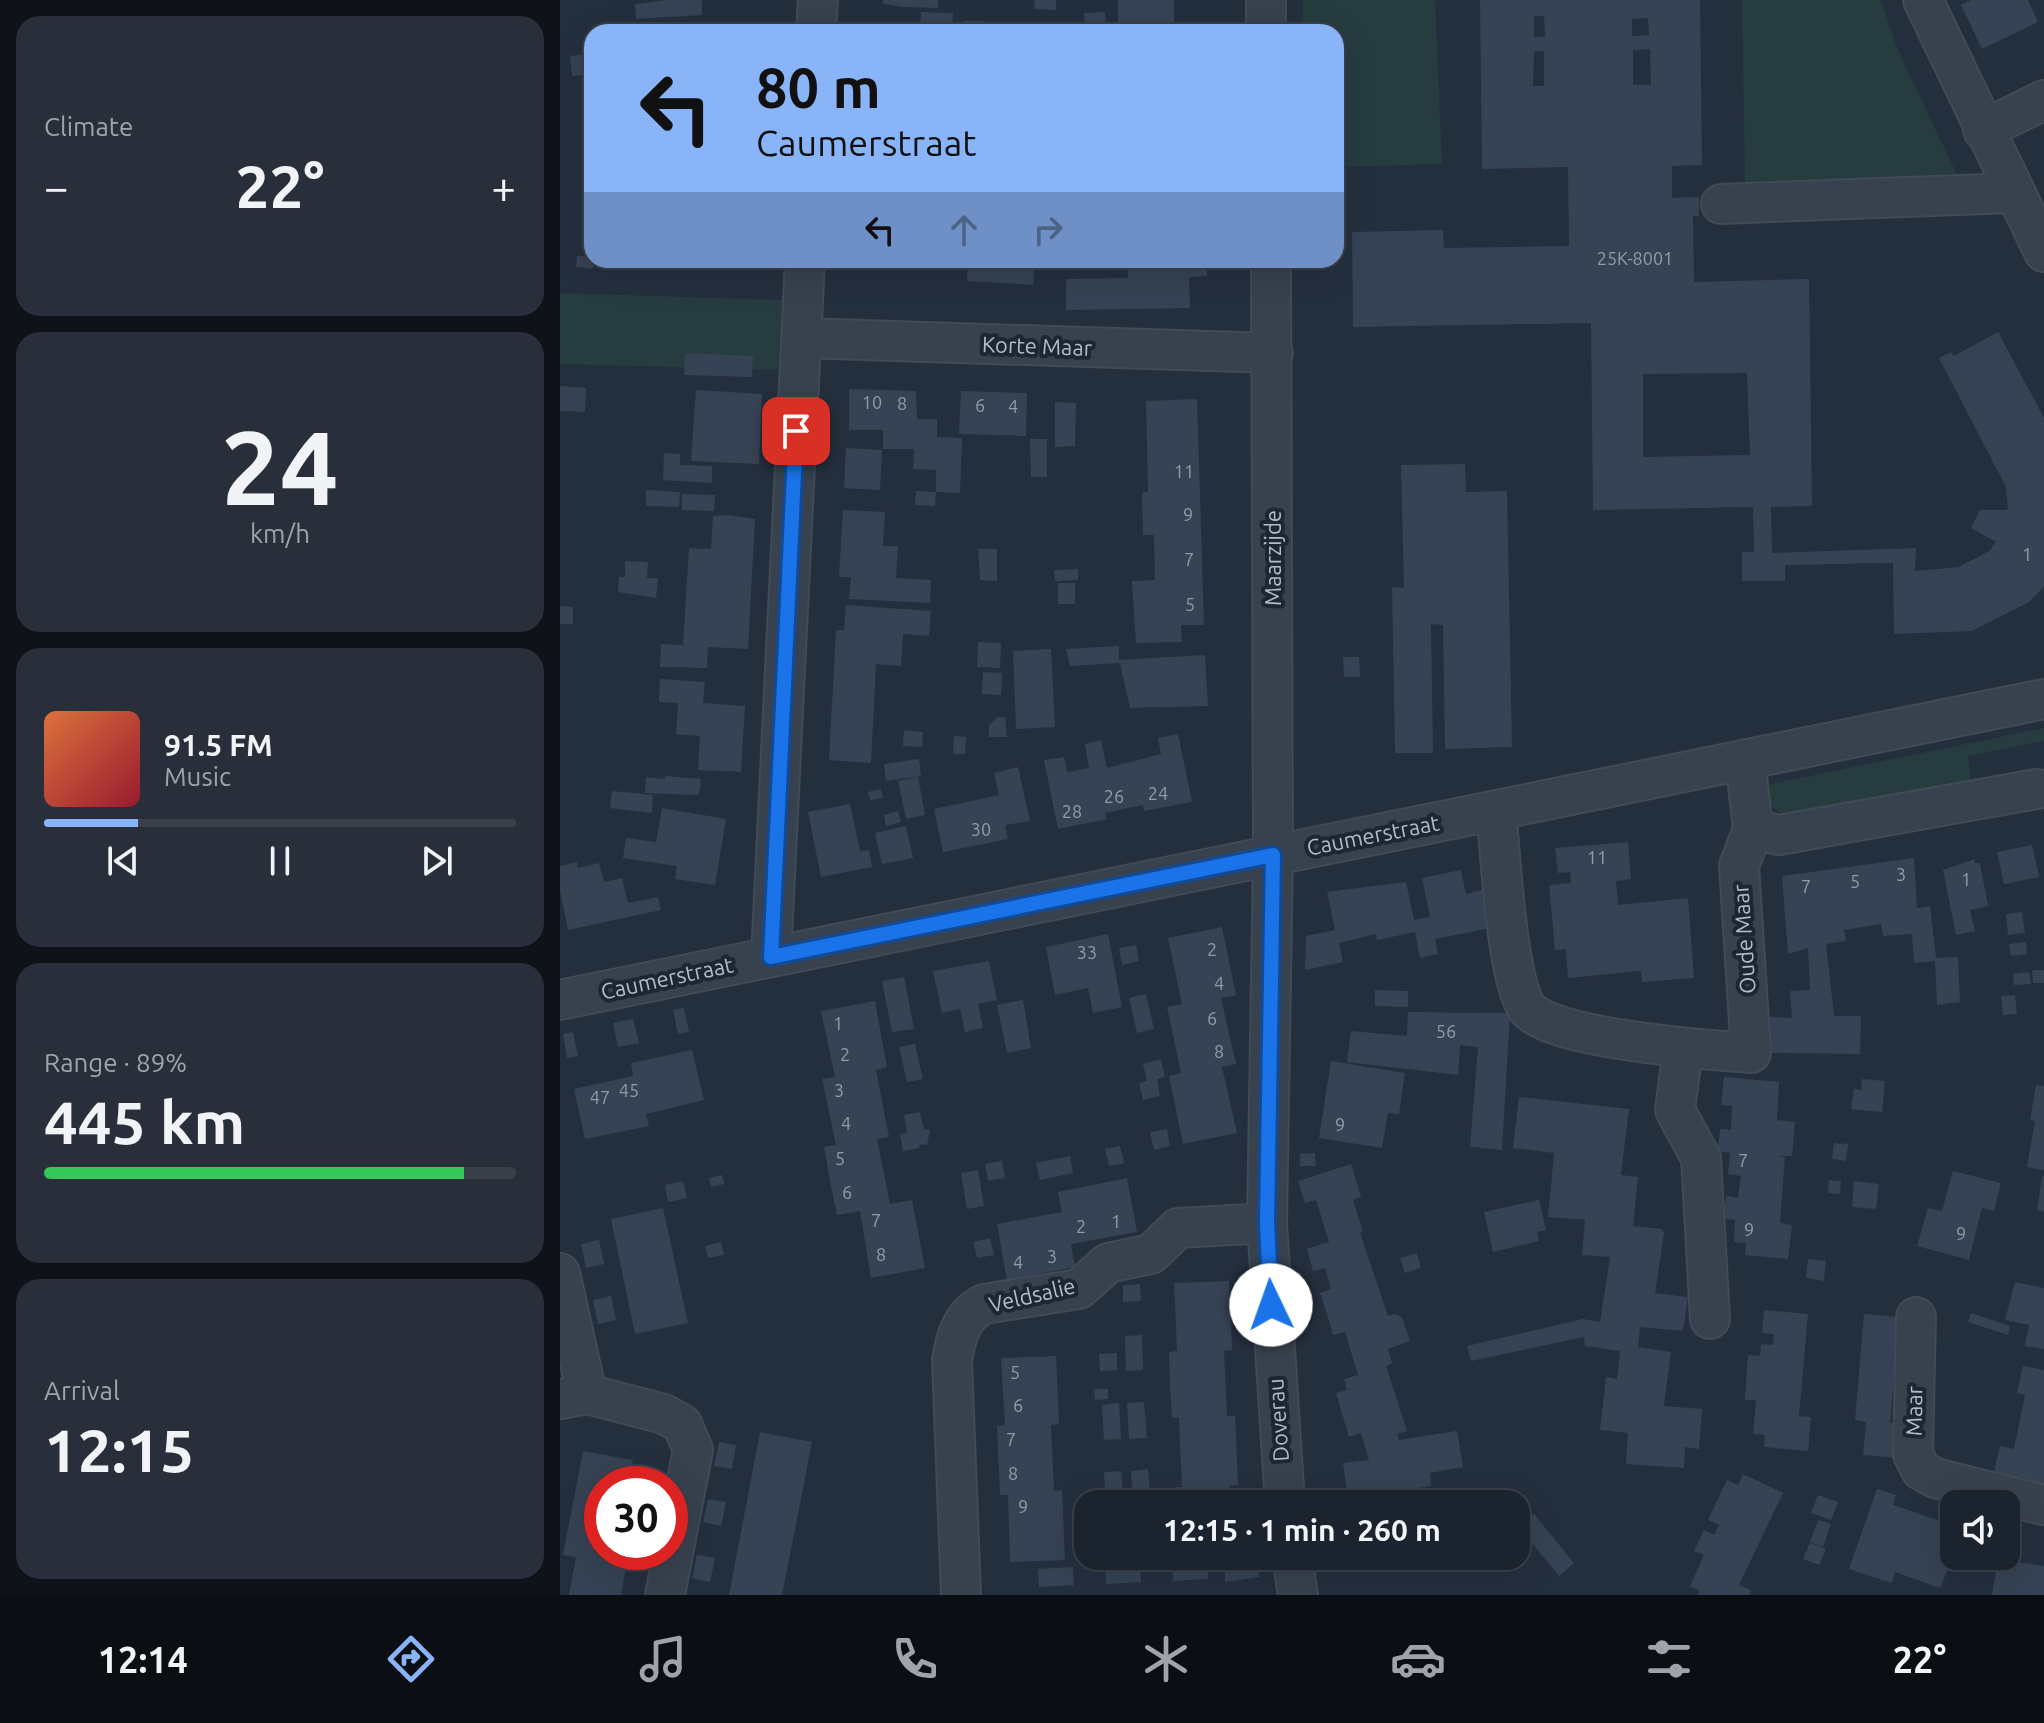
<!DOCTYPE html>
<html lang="en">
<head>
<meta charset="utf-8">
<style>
  :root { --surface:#1b232e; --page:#282f3a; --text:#f1f3f6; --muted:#a0a4aa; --line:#39404a; --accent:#8ab4f8 }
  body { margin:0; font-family:Ubuntu,sans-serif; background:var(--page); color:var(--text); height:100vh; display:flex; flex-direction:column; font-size:30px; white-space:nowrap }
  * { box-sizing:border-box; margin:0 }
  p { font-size:26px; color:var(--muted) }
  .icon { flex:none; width:44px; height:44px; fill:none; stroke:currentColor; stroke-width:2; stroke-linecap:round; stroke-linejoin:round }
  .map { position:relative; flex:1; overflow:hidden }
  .sheet { display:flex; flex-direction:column; gap:16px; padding:16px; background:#0f1319; width:560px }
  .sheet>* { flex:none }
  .guide { position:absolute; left:24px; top:24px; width:760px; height:244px; border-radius:24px; box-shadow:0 8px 32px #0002,0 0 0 2px var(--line); background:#8ab4f8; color:#111; overflow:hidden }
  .fabs { position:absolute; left:1380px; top:1490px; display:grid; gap:16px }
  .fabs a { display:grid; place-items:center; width:80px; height:80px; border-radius:16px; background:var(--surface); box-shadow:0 8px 32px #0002,0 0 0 2px var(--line); font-size:40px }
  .speed { position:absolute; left:24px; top:1466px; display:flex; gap:16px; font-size:40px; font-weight:700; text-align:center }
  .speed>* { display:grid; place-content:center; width:104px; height:104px; border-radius:50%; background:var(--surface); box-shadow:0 8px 32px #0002,0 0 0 2px var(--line); line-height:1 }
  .speed .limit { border:12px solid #d22; background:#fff; color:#111 }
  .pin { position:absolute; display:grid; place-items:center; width:68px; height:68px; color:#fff; margin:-34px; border-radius:16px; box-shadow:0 4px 12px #0006 }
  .me { position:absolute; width:88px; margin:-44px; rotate:357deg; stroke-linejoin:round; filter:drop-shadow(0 0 6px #0008) }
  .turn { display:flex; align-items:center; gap:28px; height:168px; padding:0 40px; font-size:36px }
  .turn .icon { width:104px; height:104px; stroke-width:2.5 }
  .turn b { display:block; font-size:56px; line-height:68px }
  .lanes { display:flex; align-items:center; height:76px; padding:0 40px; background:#0003; justify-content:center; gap:40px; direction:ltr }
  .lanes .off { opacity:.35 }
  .big { font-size:60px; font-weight:600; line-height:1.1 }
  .sheet .tile { flex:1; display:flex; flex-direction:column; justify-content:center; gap:12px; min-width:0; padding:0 28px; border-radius:24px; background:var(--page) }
  .sheet .dial { align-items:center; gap:0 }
  .dial b { font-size:104px; line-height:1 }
  .song { display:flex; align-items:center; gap:24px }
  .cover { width:96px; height:96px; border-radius:12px; background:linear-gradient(135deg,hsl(20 70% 55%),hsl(350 70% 35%)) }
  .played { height:8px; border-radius:4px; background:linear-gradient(90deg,var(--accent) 20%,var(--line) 20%) }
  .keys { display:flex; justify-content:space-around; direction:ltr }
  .heat { display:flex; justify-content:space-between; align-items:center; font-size:44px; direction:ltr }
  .charge { height:12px; border-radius:6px; background:linear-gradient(90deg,#34c759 89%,var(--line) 0) }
  .trip { position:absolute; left:514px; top:1490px; width:456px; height:80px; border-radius:24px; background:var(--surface); box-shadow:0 8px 32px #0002,0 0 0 2px var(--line); font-weight:600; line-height:80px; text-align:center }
  .dock { display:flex; height:128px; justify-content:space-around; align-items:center; background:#0b0e12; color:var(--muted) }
  .dock .icon { width:56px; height:56px }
  .dock .active { color:var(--accent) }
  .dock b { font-size:36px; color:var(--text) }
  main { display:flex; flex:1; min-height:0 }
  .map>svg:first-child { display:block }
</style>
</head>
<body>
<main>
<section class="sheet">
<div class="tile"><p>Climate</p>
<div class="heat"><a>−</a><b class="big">22°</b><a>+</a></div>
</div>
<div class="tile dial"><b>24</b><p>km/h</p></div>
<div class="tile">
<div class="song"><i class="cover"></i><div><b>91.5 FM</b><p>Music</p></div></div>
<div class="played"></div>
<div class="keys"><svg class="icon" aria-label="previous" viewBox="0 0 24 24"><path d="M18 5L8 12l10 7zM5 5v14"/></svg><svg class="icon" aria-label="pause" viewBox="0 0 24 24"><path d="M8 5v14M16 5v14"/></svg><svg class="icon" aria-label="next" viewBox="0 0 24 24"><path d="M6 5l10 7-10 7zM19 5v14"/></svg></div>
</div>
<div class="tile"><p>Range · 89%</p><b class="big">445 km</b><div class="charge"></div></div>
<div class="tile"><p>Arrival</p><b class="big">12:15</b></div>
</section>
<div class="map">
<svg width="1484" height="1595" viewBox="0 0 1484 1595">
  <rect width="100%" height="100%" fill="#242f3e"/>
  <path fill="#263c3f" d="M743,0H875L882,164L776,167V32H743Z
    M1182,0H1321L1338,50L1401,183L1193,192L1185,182Z
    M0,293L222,300L218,370L0,364Z
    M1484,728V741L1408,756L1411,783L1224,816L1210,805L1206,785Z"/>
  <path fill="#364354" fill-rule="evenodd" d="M108,0H142V15L76,19L75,4Z
    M323,0H378V8L344,7L323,4Z
    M475,0H496V10L474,9Z
    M558,0H614V32H558Z
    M920,0H1140L1142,165L1112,166V198L1139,197V216H1133L1134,282L1249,279L1252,506L1211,507L1212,553L1356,548L1355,571L1399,567L1429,551L1436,542L1411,528L1420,510H1448L1446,487L1379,358L1391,352L1394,356L1438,332L1484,418V587L1469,602L1412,631L1334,634L1333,563L1225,565V581H1182V552H1194L1193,507L1033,510L1031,323L793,327L792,232L883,230L884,248L1009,246L1008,167L922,169ZM974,16H984L985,37H974ZM1088,18L1089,35L1072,36V19ZM1090,49L1091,85H1073V50ZM974,51H984V86H973ZM1187,373L1190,455L1083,457V374Z
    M1411,0H1468L1478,22L1422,49L1401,5Z
    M361,12L393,13L392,32H360Z
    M545,12L546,32H526L524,13Z
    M403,21H425L424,32H403Z
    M28,54L30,74L12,76L10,56Z
    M17,256L32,257L33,269L16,267Z
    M91,260H130L129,269L90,267Z
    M297,260H363V268L297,264Z
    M408,260H497V270L474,269L473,285L407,281Z
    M568,260H647V276L629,277L630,308L506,310V279L568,278Z
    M125,353L193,356L192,377L124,375Z
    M0,386L26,388L25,412L0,411Z
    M289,389L356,391L357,419H377V437L402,438L400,493L376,492V470L353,469L354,449H323V430H289Z
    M136,390L202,394L199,464L131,461Z
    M401,391L467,393L466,436L399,434Z
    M637,399L644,625H621L622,642L576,643L572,581L595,580L594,535H583L582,493L588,492L586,401Z
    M495,402L516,403L515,446L495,447Z
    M470,439H487V477H471Z
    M286,448L322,450L320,490L284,488Z
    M104,453L120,454V465L152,466V483L103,480Z
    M905,464L906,492L947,491L952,747L885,749L883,625L871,624L873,753H835L832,587L844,588L841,465Z
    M86,490L120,492L119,507L86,506Z
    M356,491L376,492L375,506L355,505Z
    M122,494L155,495L154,511L122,510Z
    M283,510L325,512L323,546H338L336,578L371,580L370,603L289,599L291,577H279Z
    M167,515L195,519L188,649L148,647L147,668L100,667L101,644L123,645L129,548L151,549L153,516Z
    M418,549H437V581L420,580Z
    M65,561L88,562L87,578H98L96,598L58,592L59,577H65Z
    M518,569V580L495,581L494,570Z
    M498,583H515V604H498Z
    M286,605L371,611L369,636L343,634L341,666L316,664L311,763L269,760L276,630H284Z
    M0,606L13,607V624H0Z
    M418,642L441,643L440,668L417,667Z
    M559,646V660L645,655L648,706L570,708L560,663L510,666L506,649Z
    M491,649L495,727L456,729L453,651Z
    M783,657H799L800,677H784Z
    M423,672L442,673L441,695L422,694Z
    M100,679L145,682L143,703L185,706L181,772L138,770L140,736L116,734L118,703L99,702Z
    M438,717H445L447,737H429V725Z
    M344,730L363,732L362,747L343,746Z
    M618,734L632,802L584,811L583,805L545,813L547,819L498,829L484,760L504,757L507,772L529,768L525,744L541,740L547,768L601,754L598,738Z
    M394,736L406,737L405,754H393Z
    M359,759L361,776L326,781L324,764Z
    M458,767L470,821L445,825L448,839L383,852L374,809L439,795L434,773Z
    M105,776L141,779L139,795L85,793L86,777L105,779Z
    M358,777L365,815L346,819L338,781Z
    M321,789L323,798L310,800L308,792Z
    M52,791L93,795L92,813L50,808Z
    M290,804L300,851L309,850L312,867L261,877L248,812Z
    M102,808L166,819L155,885L115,879L117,866L63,858L66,838L96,842Z
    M338,811L341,822L326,826L324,815Z
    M346,826L353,858L322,864L315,833Z
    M1068,842L1071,879L1056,881L1058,905L1128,898L1134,978L1082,982L1081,971L1008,978L1006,949L995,950L989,885L1011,883L1010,872L998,873L995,848Z
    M1472,845L1479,877L1444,884L1437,852Z
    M1354,858L1357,908L1370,906L1376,958L1398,957L1400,1002L1377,1005L1375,961L1354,963L1352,934L1323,936L1321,924L1284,930L1286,941L1266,944L1274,1016H1301L1300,1054L1210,1053V1017L1232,1018L1230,991L1250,990L1248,948L1228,954L1222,876Z
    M1415,859V863H1420L1428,906L1410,910L1415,931L1396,935L1383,870Z
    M17,862L18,868L39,863L44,882L62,878L68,903L98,897L101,910L8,930L0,890V866Z
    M901,870L906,894L922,890L930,928L875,939L878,954L860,958L855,932L817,940L816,934L779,943L783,962L745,970L746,936L775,930L767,892L846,882L854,920L870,917L862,878Z
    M1462,912L1465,933L1448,935L1446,914Z
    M662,927L676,995L661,998L676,1064L662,1067L677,1133L623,1144L609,1076L621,1073L607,1007L622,1004L608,938Z
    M548,934L562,1007L533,1013L528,988L495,995L486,947Z
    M1466,942L1467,954L1451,956L1449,944Z
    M576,945L579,961L562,965L559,948Z
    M429,961L437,1000L418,1004L423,1028L405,1032L400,1009L382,1013L373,971Z
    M1472,970H1484V983H1473Z
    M1469,972L1471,984L1454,985L1453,974Z
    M344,977L354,1029L332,1032L322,981Z
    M815,990L848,991V1007L815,1006Z
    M586,994L594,1029L577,1033L569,998Z
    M1455,995L1457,1014L1443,1015L1441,996Z
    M463,1000L471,1048L447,1053L437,1005Z
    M315,1001L327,1067L316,1070L329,1137L317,1139L330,1204L352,1200L365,1268L311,1278L300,1211L277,1215L270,1181L264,1147L276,1145L262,1079L275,1077L261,1011Z
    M124,1008L129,1032L118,1034L113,1010Z
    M848,1012L950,1013L942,1150L910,1147L918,1047L900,1045L898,1075L787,1062L791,1031L847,1036Z
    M73,1019L79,1043L58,1047L53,1023Z
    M13,1032L18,1056L7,1058L3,1034Z
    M355,1044L363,1079L347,1082L339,1047Z
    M132,1050L144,1100L86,1114L89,1126L25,1139L14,1089L73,1076L71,1063Z
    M601,1059L605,1077L597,1079L600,1096L583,1100L579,1083L587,1081L583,1064Z
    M771,1061L845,1073L839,1114L828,1113L822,1148L759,1138Z
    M1164,1077L1219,1082L1217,1120L1235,1122L1232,1156H1217L1225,1157L1220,1223L1232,1225L1228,1259L1185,1255L1186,1243L1174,1242L1175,1220L1164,1219L1166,1196L1178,1198L1181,1176L1168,1174L1170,1153L1158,1151L1160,1129L1171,1130L1172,1106L1161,1105Z
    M1302,1079L1325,1081L1322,1112L1291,1109L1294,1089L1301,1090Z
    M1476,1085L1484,1086V1170L1467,1167L1475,1121L1470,1120Z
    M959,1097L1069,1109L1061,1175L1078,1177L1073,1226L1102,1229L1104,1233L1095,1293L1128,1297L1123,1331L1080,1327L1078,1347L1111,1352L1104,1406L1142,1409L1139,1449L1125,1447L1124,1468L1066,1464L1068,1433L1040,1430L1046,1377L1057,1379L1060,1351L1025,1346L1024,1337L911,1361L907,1346L1023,1319L1040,1322L1050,1257L1022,1255L1025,1220L988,1217L994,1153L953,1148Z
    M360,1112L364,1129L370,1130L367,1145L359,1144L360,1148L343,1151L340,1134L347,1133L344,1115Z
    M607,1129L610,1146L594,1150L590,1132Z
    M1274,1143L1288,1144L1286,1161L1272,1159Z
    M560,1146L564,1163L549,1166L545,1149Z
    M755,1153L756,1166H740V1154Z
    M510,1156L513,1173L480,1180L476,1163Z
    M442,1161L445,1178L428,1181L425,1164Z
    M791,1164L801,1197L793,1200L803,1232L800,1233L828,1316L835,1314L842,1317L850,1341L828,1349L832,1363L826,1366L847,1431L837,1434L839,1440L897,1431L903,1467L870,1473L871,1486L788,1499L783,1463L809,1460L801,1433L789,1437L776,1393L787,1390L784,1379L798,1375L785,1332L773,1335L767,1314L760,1293L771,1289L765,1268L753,1271L747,1249L769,1242L756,1200L745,1203L738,1181Z
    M418,1170L424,1206L407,1209L401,1173Z
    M1393,1171L1441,1183L1434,1211L1422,1208L1409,1260L1357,1246L1368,1208L1382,1211Z
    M162,1175L164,1184L151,1187L149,1178Z
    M1482,1176H1484V1212L1477,1210Z
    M567,1178L577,1232L511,1244L515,1267L447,1280L437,1224L502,1212L498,1192Z
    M1269,1180L1281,1181L1280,1194L1268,1193Z
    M123,1181L127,1198L108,1202L105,1185Z
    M1294,1181L1319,1184L1316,1209L1292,1207Z
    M979,1200L986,1230L977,1232L979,1241L933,1252L924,1212Z
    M103,1208L128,1323L75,1334L51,1219Z
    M430,1238L434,1255L417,1258L413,1242Z
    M39,1240L44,1264L26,1268L21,1244Z
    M161,1242L164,1255L148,1258L145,1246Z
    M857,1253L861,1268L845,1273L840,1258Z
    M1248,1259L1266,1261L1264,1281L1246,1278Z
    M669,1281L672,1350L664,1351L667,1416H675L678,1485H670L671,1504H616L615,1487H622L619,1418H612L610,1386L609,1352L617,1351L614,1283Z
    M1455,1282L1484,1288V1349L1465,1346L1469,1325L1445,1320Z
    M580,1284L581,1301L563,1302V1285Z
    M51,1296L56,1320L38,1324L33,1300Z
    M1204,1310L1248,1314L1239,1416L1251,1417L1248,1451L1204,1447L1205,1435L1193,1434L1196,1400H1185L1188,1355L1200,1356L1201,1344L1213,1345L1214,1334L1202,1333Z
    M1411,1313L1450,1326L1448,1335L1408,1322Z
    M1304,1314L1339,1317L1330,1423L1342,1424L1339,1458L1303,1455L1306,1422L1295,1420Z
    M582,1335L583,1370L566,1371L565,1336Z
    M557,1353V1370L540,1371L539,1354Z
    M496,1356L499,1424L491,1425L494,1491L502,1490L505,1560L450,1562L448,1495H440L437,1426L445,1425L441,1358Z
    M1463,1366L1484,1370V1492L1432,1481L1440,1446L1454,1449L1465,1395L1457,1393Z
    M534,1389H548V1399L535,1400Z
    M584,1402L587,1438L569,1439L567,1403Z
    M559,1403L561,1439L544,1440L542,1405Z
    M200,1432L252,1442L241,1499L222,1595H169Z
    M159,1442L176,1445L172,1469L154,1466Z
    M23,1451L73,1460L68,1484H42V1552H55L54,1559L67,1561L61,1595H9L16,1557L3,1555Z
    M588,1469L591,1504H573L571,1471Z
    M561,1471L564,1504H546L544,1472Z
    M1183,1474L1223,1493L1179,1585L1191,1590L1189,1595H1138L1140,1591L1130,1586L1144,1555L1134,1551L1144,1530L1154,1535L1159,1525L1148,1520L1167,1480L1178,1485Z
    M1317,1489L1336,1495L1333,1505L1380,1521L1382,1515L1394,1519V1555L1380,1588L1335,1572L1332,1583L1289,1569Z
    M1258,1495L1278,1502L1271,1520L1251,1513Z
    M148,1499L166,1502L161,1526L143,1522Z
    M974,1514L1014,1563L999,1576L958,1526Z
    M1258,1520L1271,1524L1263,1547L1250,1542Z
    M1250,1543L1266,1549L1259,1565L1243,1559Z
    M520,1547H528V1556L520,1557Z
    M137,1555L155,1558L150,1582L132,1578Z
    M795,1556H859V1558L797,1567Z
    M1438,1559L1484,1566V1595H1432Z
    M698,1560L699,1577L665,1582V1562Z
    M648,1562V1579L613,1581L612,1564Z
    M580,1564L581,1582L546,1584L545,1566Z
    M513,1567L514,1585L479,1587L478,1569Z"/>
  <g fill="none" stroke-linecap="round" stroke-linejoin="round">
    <g stroke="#414a57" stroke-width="42">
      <path id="minor" d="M706,0V32
        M1363,0L1484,252
        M256,32L258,0
        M1423,130L1484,100
        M1161,204L1453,193
        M711,260L713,855L707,1223L725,1504
        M241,338L713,353
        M936,811C941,855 946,976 967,1008C989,1039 1150,1050 1191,1053L1179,866L1193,829L1185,759
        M1193,829L1219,835L1477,789
        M211,957L245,260
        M0,1000L1484,699
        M1123,1048L1115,1110L1141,1158L1150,1319
        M0,1273L27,1394
        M1356,1317L1353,1454L1361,1470L1375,1478L1484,1505
        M0,1399L27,1394L104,1414L122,1424L133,1450L105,1595
        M732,1556L738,1595
        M401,1595L392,1360C396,1336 402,1315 424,1304L519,1289L548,1263L591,1254L618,1228L707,1223"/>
    </g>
    <use href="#minor" stroke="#38414e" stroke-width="38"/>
  </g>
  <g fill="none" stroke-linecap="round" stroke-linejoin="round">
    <g stroke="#114b97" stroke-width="20">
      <path id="route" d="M236,431L211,957L713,855L707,1223L711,1305"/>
    </g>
    <use href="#route" stroke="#1a73e8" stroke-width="14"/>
  </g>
  <g text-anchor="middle" stroke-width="8" stroke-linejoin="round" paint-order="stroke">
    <g font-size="18" fill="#929caa">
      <text x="1075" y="265">25K-8001</text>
      <text x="312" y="409">10</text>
      <text x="342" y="410">8</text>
      <text x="420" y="412">6</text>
      <text x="453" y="413">4</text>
      <text x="624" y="478">11</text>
      <text x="628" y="521">9</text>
      <text x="1467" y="561">1</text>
      <text x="629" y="566">7</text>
      <text x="630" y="611">5</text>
      <text x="598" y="800">24</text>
      <text x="554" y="803">26</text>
      <text x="512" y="818">28</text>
      <text x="421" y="836">30</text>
      <text x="1037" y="864">11</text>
      <text x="1341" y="881">3</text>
      <text x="1406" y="886">1</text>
      <text x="1295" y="888">5</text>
      <text x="1246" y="893">7</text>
      <text x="652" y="956">2</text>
      <text x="527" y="959">33</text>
      <text x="659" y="990">4</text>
      <text x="652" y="1025">6</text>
      <text x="278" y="1030">1</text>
      <text x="886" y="1038">56</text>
      <text x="659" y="1058">8</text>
      <text x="285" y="1061">2</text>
      <text x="69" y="1097">45</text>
      <text x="279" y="1097">3</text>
      <text x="40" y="1104">47</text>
      <text x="286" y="1130">4</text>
      <text x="780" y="1131">9</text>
      <text x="280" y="1165">5</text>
      <text x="1183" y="1167">7</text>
      <text x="287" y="1199">6</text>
      <text x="316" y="1227">7</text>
      <text x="556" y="1228">1</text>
      <text x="521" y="1233">2</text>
      <text x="1189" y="1236">9</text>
      <text x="1401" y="1240">9</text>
      <text x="321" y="1261">8</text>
      <text x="492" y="1263">3</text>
      <text x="458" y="1269">4</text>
      <text x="455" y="1379">5</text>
      <text x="458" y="1412">6</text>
      <text x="451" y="1446">7</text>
      <text x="453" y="1480">8</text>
      <text x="463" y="1513">9</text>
    </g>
    <g font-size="22" fill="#b4bcc9" stroke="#1d2633">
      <text transform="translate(477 346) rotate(2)" y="8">Korte Maar</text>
      <text transform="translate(713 558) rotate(-90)" y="8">Maarzijde</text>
      <text transform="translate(813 835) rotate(-11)" y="8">Caumerstraat</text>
      <text transform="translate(1184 939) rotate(-94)" y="8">Oude Maar</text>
      <text transform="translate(107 978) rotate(-12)" y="8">Caumerstraat</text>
      <text transform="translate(472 1295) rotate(-13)" y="8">Veldsalie</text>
      <text transform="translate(1354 1411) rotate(-89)" y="8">Maar</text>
      <text transform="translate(718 1420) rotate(-94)" y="8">Doverau</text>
    </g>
  </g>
</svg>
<div class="fabs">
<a><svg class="icon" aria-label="sound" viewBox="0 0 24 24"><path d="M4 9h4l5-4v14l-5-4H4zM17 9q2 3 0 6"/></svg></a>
</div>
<div class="speed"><div class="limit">30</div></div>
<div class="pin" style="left:236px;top:431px;background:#d93025"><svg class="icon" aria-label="arrive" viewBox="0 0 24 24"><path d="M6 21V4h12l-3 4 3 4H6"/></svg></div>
<svg class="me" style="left:711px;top:1305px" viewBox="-20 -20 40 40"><circle r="19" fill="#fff"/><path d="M0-13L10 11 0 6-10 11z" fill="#1a73e8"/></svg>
<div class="trip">12:15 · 1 min · 260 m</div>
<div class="guide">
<div class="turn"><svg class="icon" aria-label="left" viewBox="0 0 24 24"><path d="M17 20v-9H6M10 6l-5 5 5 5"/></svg><div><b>80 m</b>Caumerstraat</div></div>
<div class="lanes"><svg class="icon" aria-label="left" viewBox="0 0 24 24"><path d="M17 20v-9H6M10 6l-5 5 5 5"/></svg><svg class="icon off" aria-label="ahead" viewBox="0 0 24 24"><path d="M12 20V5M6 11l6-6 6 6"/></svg><svg class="icon off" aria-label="right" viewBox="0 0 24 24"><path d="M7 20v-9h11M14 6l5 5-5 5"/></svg></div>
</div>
</div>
</main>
<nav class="dock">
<b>12:14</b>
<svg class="icon active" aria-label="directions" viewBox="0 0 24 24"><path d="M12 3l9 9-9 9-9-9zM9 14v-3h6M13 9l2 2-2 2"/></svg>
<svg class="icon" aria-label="music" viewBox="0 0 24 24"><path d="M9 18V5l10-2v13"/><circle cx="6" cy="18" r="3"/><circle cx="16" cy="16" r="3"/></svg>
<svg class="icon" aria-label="phone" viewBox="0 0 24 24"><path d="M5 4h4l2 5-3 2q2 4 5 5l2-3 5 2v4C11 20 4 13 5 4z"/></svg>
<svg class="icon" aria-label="climate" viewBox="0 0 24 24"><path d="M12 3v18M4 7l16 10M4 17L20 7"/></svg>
<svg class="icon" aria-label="car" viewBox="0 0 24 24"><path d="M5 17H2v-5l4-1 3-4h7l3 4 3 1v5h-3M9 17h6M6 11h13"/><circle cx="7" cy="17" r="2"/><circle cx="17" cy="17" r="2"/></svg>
<svg class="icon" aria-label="filters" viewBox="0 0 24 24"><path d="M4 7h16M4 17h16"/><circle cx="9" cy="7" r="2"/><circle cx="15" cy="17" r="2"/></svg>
<b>22°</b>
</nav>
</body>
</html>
